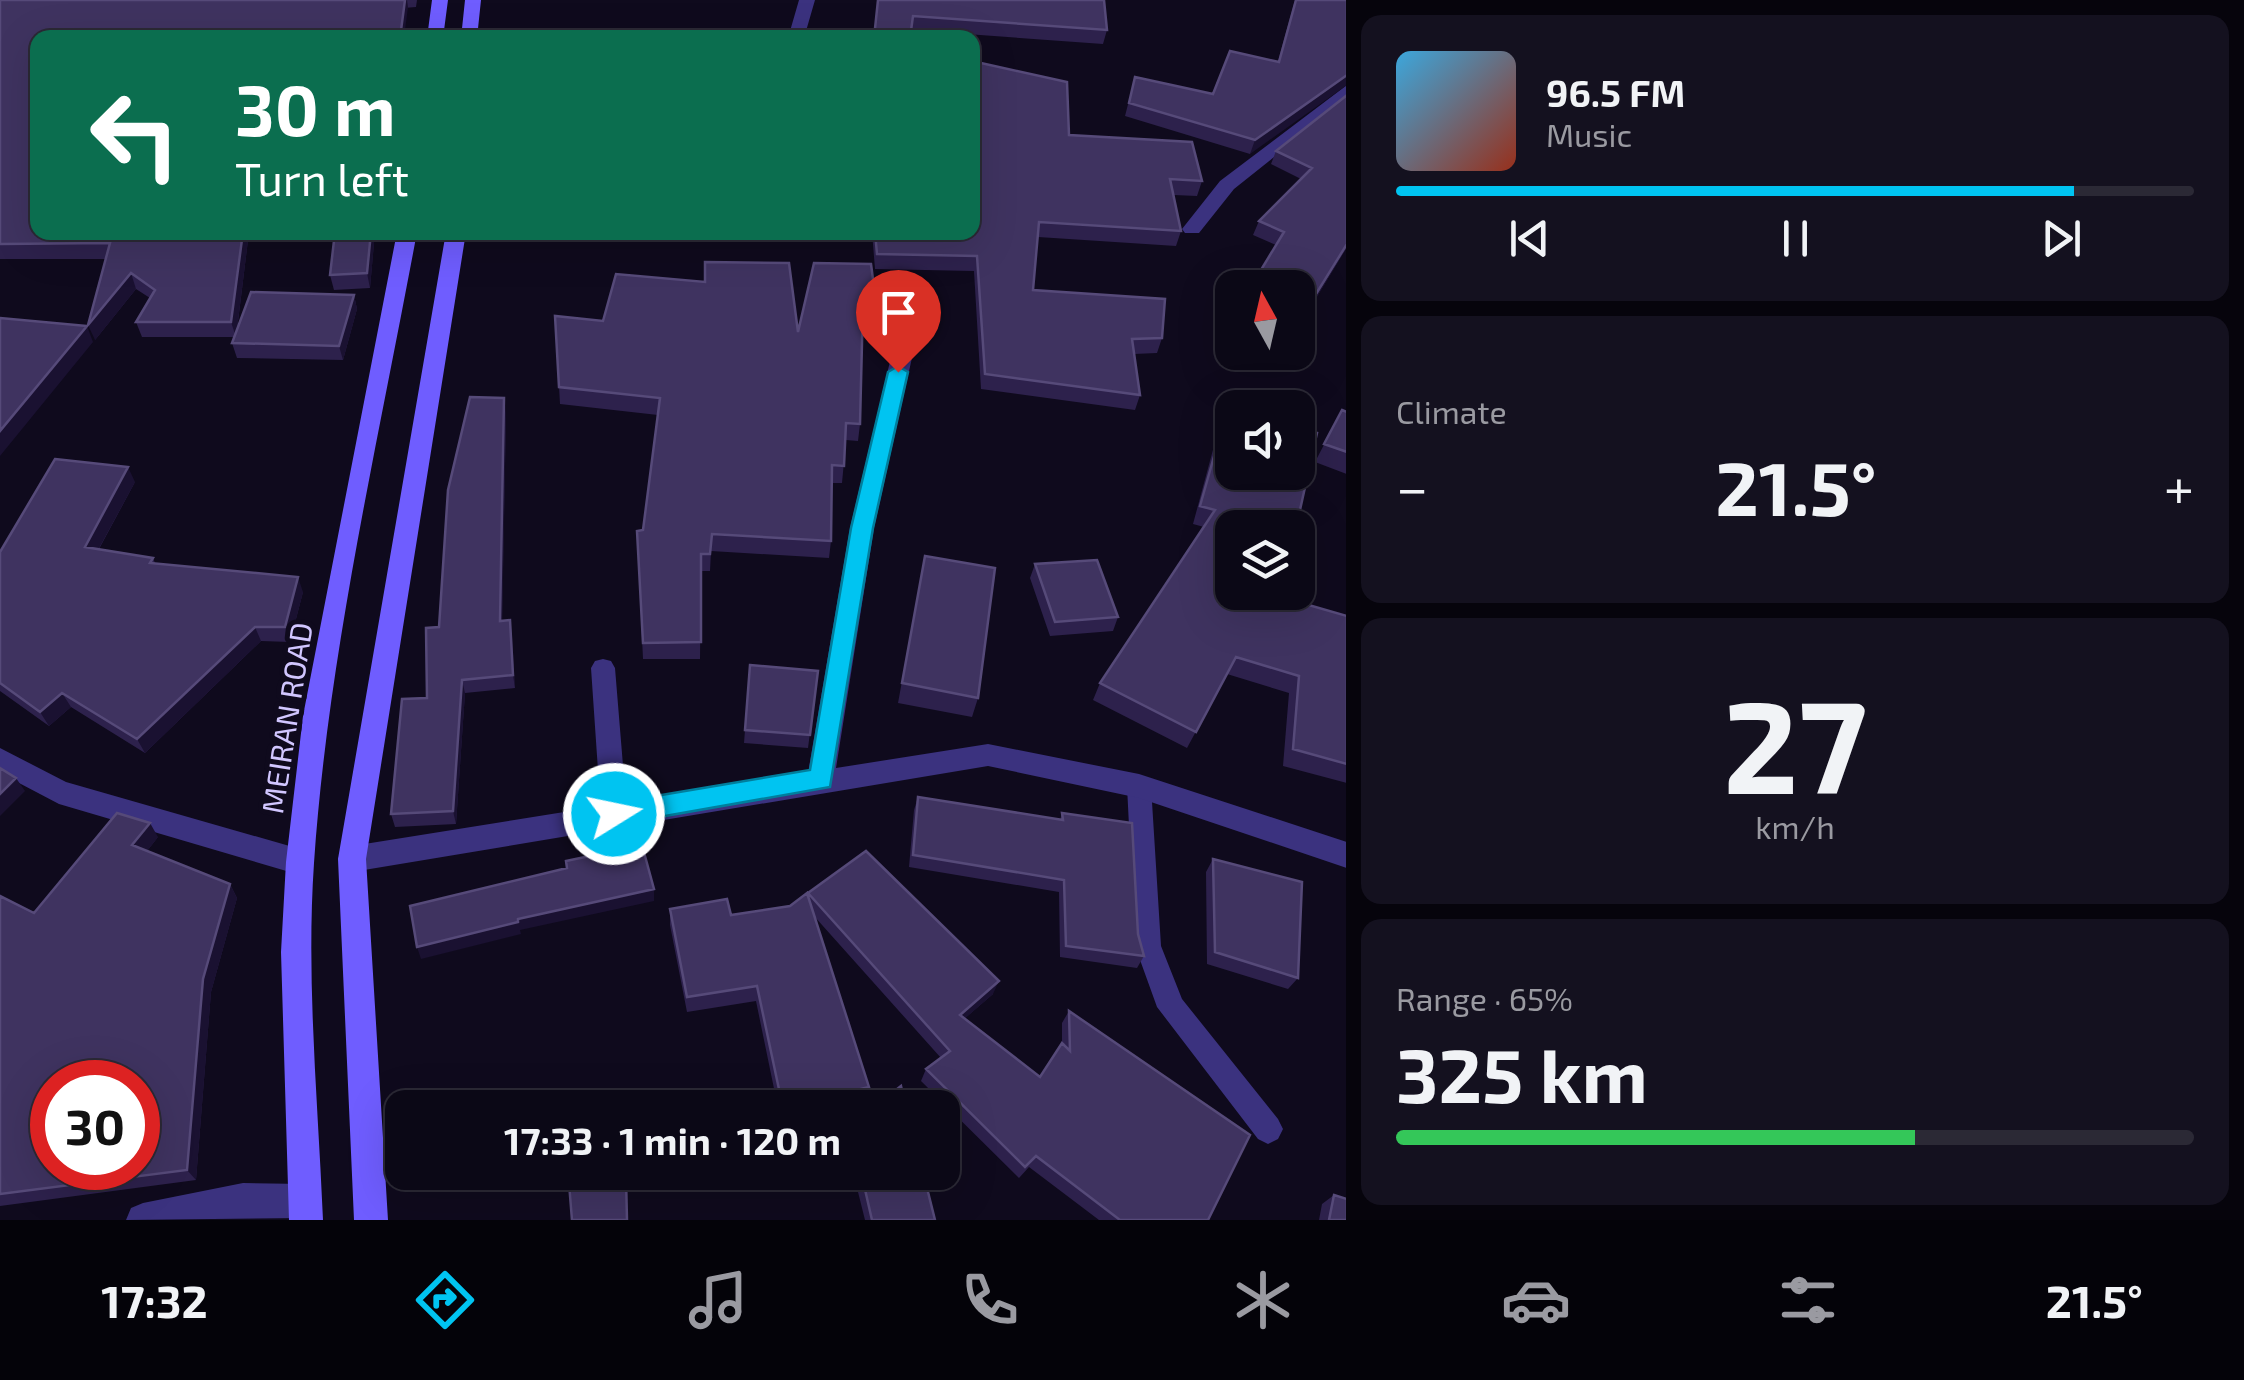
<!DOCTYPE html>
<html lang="en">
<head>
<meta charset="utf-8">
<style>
  :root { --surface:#0b0816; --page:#14111f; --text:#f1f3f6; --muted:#9a9aa1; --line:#2b2935; --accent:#00c4f1 }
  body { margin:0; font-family:"Exo 2",sans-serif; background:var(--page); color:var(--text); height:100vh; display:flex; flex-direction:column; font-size:38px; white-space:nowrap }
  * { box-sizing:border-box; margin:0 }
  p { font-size:32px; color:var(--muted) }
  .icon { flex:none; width:55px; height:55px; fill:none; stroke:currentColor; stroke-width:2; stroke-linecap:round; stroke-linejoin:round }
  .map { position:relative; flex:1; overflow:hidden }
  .sheet { display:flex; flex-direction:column; gap:15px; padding:15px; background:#06040c; width:898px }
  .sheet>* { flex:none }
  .guide { position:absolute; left:30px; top:30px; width:950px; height:210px; border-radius:20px; box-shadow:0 10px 40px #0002,0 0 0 2px var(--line); background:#0b6e4f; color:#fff; overflow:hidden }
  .needle { width:65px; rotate:352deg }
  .buttons { position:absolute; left:1215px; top:270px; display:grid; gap:20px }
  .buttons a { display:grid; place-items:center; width:100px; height:100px; border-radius:20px; background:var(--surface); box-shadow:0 10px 40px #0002,0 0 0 2px var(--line); font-size:50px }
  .speed { position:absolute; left:30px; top:1060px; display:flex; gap:20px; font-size:50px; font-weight:700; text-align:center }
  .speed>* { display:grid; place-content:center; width:130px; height:130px; border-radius:50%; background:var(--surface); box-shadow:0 10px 40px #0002,0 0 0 2px var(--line); line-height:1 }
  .speed .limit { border:15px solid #d22; background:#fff; color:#111 }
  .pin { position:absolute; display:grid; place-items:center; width:85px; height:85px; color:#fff; margin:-102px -42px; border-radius:50% 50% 50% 0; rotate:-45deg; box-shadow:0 0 10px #0007 }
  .pin .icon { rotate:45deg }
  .me { position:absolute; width:110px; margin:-55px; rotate:80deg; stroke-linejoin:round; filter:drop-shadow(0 0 8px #0008) }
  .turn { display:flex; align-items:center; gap:35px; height:210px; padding:0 40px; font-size:45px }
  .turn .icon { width:130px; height:130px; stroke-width:2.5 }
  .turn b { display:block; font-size:70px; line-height:85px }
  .big { font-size:75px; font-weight:700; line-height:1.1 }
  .sheet .tile { flex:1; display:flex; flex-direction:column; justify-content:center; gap:15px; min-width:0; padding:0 35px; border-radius:20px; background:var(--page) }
  .sheet .dial { align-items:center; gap:0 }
  .dial b { font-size:130px; line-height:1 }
  .song { display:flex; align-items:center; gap:30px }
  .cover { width:120px; height:120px; border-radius:15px; background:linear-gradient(135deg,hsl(200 70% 55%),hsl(10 70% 35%)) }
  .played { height:10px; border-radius:5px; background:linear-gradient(90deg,var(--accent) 85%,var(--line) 85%) }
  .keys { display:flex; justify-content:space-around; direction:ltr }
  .heat { display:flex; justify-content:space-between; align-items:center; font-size:55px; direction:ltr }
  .charge { height:15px; border-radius:8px; background:linear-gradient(90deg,#34c759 65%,var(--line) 0) }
  .trip { position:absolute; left:385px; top:1090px; width:575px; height:100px; border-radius:20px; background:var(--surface); box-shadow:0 10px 40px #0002,0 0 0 2px var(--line); font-weight:700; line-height:100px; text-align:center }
  .tabs { display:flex; height:160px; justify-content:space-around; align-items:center; background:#040309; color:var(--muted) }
  .tabs .icon { width:70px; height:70px }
  .tabs .selected { color:var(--accent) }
  .tabs b { font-size:45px; color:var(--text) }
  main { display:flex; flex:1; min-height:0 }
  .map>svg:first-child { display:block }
</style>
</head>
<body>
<main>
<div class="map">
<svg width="1347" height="1220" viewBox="0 0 1347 1220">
  <rect width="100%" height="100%" fill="#0f0a1d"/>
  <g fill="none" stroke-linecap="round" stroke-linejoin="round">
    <path fill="#3b327f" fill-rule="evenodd" d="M603,659L611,661L615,668L627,814L623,822L614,825L605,822L601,814L591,668L595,661Z
      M1139,775L1148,778L1151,786L1161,946L1182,999L1278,1119L1283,1129L1278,1139L1268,1144L1258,1139L1157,1007L1135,946L1127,786L1130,778Z"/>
    <path fill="#3b327f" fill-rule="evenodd" d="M799,0H815L804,38H788Z
      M1347,85V99L1234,189L1199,233H1185L1182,229L1220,181Z
      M916,289L926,295L874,528L836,768L988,744L1139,774L1347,842V868L1139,798L988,766L352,872L342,868L338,859L342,850L352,846L808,773L850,528L906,295Z
      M0,748L66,782L300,849L310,853L314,862L310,871L300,875L59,804L0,773Z
      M243,1183L304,1184L316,1189L321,1201L316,1213L304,1218L126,1220L131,1208L143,1203Z"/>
    <path fill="#6f5dff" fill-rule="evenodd" d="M432,0H448L443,38H427Z
      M465,0H481L477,38H461Z
      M397,232H417C379,438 328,655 314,863C306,981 318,1101 323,1220H289L281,952L286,862L303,716Z
      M446,232H466L366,859L388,1220H354L338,859Z"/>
  </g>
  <path fill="#2d214c" d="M0,0H417L416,7L38,38L249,232L237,330L354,295L357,309L343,360L237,358L232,343L235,337H142L136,322L150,298L136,289L95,340L106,259H0Z
    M878,0L1107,30L1103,44L911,30Z
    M1295,0H1347L1250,154L1125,116L1135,77L1213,94L1278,61Z
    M1347,95V247L1298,328V288L1276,245L1253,235L1259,221L1301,179L1271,164L1276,151Z
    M1069,135L1202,181L1197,196L1174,195L1181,231L1176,246L1038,237L1033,290L1162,338L1157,353L1134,354L1140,395L1135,410L981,389L974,271L875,269L872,232H972Z
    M335,232H375L370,288L334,290L330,275Z
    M814,263L876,302L873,320L862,319L860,424L858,441L846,440L842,483H832L831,541L829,558L711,551L710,571H701L700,659H643L637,531L643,530L658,415L560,404L555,316L603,321L798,332Z
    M1342,410L1347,412V474L1315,462Z
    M506,413L502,621L510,620L515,688L465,693L456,824L395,827L391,814L427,698L439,627Z
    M1222,428L1281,597L1347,616V783L1283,766L1289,693L1227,674L1187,748L1093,700L1100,683L1204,527L1193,524L1214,446Z
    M135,482L99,549L153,558L155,563L303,592L290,642L261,641L145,753L71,707L49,726L0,691V552Z
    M925,556L978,698L972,717L898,703Z
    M1035,564L1118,617L1113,631L1050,636L1030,578Z
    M750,665L818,671L808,748L744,743Z
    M918,797L1060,820L1062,813L1138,934L1144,956L1137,968L1060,957L1059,892L909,867L914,810Z
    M158,837L147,851L230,884L237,898L211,992L196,1180L0,1206V896L34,913Z
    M1213,859L1298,978L1288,989L1207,964L1206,872Z
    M808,893L993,994L964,1019L1040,1077L1062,1043V1023L1069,1011L1208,1220H1099L1029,1167L1019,1178L921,1081L926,1069L941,1058L814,916L865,1100L836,1108H778L756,1001L687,1012L670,925V909L731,915L790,906L808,897Z
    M853,1172H923L935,1220H865Z
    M1334,1195L1347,1220H1319L1322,1204Z"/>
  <path fill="#1a1131" d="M405,0H407L408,7L404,38H400Z
    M1347,75V85L1250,154L1255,140Z
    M243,232H249L236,337L231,322Z
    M371,232H375L370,288L367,273Z
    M1347,244V247L1298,328L1303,315Z
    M131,273L136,289L95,340L88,325Z
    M354,295L357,309L343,360L339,346Z
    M87,326L93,342L0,456V431Z
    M504,398L506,413L502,635L500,621Z
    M128,467L135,482L92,561L85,547Z
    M298,577L303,592L290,642L285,627Z
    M510,620L512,634L515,688L513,675Z
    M255,627L261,641L145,753L137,739Z
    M462,680L465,693L456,824L453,811Z
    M62,693L71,707L49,726L40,712Z
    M16,778L25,791L0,816V794Z
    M150,823L158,837L141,859L132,845Z
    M230,884L237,898L211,992L196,1180L187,1170L203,979Z
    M654,889V901L520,930L521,934L421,959L417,947L518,919Z
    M999,981L993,994L955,1027L960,1015Z
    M869,1087L865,1100L836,1108H784Z"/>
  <path fill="#3f3360" stroke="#564a79" stroke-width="2.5" fill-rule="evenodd" d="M0,0H405L400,38H38V232H243L231,322H136L155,290L131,273L88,325L110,243L0,244Z
    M878,0H1104L1107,30L913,16L910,38H874Z
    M1296,0H1347V75L1255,140L1129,103L1135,77L1213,94L1230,51L1279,62Z
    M972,61L1067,82L1069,135L1192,142L1202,181L1170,179L1181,231L1039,222L1033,290L1165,299L1162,338L1132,339L1140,395L985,374L977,256L877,254L875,232H972Z
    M1347,95V244L1303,315L1298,314V288H1250L1284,232L1259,221L1312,168L1276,151Z
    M335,232H371L367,273L330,275Z
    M705,262L789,263L798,332L814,263L871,264L876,302H863L860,424L846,423L844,466L832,465L831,541L712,534L710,554H701V642L643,643L637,531L643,530L660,398L559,387L555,316L603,321L616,274L705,282Z
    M251,292L354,295L339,346L232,343Z
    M0,318L87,326L0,431Z
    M470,397L504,398L500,621L510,620L513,675L462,680L453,811L391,814L402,699L427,698L426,628L439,627L448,490Z
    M1342,410L1347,412V452L1324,444Z
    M1222,428L1232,431V472H1298V428L1317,433L1296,528H1232V592H1282L1281,597L1347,616V764L1293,749L1299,676L1236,657L1196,732L1100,683L1215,510L1200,506Z
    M55,459L128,467L85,547L153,558L150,563L298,577L285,627H255L137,739L62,693L40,712L0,683V552Z
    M925,556L995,568L978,698L902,683Z
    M1097,560L1118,617L1055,622L1035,564Z
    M750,665L818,671L810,735L745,730Z
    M0,768L16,778L0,794Z
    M918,797L1063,820L1062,813L1132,823L1138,934L1144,956L1066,946L1064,880L913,855Z
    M117,813L150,823L132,845L230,884L203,979L187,1170L0,1194V896L34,913ZM52,1082H138V1168H52Z
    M642,845L654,889L518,919V922L417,947L410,906L567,868L566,861Z
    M866,851L999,981L960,1015L1040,1077L1062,1043L1070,1051L1069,1011L1250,1135L1208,1220H1120L1036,1156L1025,1167L926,1069L950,1051L808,893Z
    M1213,859L1302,882L1298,978L1215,952Z
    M807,893L869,1087L783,1108L757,986L687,997L670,909L727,899L731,915L790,906Z
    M901,1086L906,1108H873Z
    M861,1172H923L935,1220H872Z
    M626,1178L627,1220H572L569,1183Z
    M1334,1195L1347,1199V1220H1329Z"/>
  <path fill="#00c4f1" stroke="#007f9d" stroke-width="2.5" d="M898,366L908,372L873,528L830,787L614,825L605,822L601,814L605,806L614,803L810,770L851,528L888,372Z"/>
  <g text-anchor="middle" stroke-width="10" stroke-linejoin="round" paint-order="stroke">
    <g font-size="30" fill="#d1c6ff" stroke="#0f0a1d">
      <text transform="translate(288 718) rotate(-81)" y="10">MEIRAN ROAD</text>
    </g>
  </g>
</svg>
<div class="buttons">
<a><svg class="needle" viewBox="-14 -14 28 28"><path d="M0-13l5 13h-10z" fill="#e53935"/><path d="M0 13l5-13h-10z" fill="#9a9aa1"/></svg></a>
<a><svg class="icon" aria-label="sound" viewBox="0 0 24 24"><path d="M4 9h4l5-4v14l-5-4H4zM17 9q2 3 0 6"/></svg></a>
<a><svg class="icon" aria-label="layers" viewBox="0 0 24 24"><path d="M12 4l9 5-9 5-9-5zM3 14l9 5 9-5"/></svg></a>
</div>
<div class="speed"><div class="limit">30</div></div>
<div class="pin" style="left:898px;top:372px;background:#d93025"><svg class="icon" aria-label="arrive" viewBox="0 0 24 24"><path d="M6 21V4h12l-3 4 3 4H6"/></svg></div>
<svg class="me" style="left:614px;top:814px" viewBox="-20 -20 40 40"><circle r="17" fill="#00c4f1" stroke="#fff" stroke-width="3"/><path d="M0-11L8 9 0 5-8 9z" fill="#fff"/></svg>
<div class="trip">17:33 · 1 min · 120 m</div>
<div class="guide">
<div class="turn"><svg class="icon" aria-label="left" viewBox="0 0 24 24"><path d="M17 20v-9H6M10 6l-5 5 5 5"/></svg><div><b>30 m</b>Turn left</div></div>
</div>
</div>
<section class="sheet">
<div class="tile">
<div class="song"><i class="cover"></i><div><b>96.5 FM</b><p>Music</p></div></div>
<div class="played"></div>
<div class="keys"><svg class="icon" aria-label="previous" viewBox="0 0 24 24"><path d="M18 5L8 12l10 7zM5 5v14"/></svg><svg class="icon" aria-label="pause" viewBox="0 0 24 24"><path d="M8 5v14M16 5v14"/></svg><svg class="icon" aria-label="next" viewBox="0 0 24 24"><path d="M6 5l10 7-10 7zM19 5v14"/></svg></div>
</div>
<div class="tile"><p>Climate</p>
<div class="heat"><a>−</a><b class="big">21.5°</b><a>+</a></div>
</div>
<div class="tile dial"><b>27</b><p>km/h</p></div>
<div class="tile"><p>Range · 65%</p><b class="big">325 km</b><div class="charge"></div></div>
</section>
</main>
<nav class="tabs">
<b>17:32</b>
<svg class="icon selected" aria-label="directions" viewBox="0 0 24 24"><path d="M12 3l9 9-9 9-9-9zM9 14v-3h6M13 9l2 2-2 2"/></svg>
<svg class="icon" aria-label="music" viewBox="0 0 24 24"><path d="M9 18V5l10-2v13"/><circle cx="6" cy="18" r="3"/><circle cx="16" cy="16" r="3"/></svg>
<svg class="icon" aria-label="phone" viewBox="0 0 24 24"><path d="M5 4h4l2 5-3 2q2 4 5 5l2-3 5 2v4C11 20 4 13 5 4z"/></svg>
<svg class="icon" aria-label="climate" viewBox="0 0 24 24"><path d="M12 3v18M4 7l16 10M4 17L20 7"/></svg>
<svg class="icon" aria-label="car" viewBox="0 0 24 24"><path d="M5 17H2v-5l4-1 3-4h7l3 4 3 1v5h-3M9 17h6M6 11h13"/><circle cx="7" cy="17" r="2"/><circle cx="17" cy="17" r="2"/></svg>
<svg class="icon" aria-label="filters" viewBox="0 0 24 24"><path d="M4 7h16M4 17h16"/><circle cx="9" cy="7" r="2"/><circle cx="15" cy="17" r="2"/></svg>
<b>21.5°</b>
</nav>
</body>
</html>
